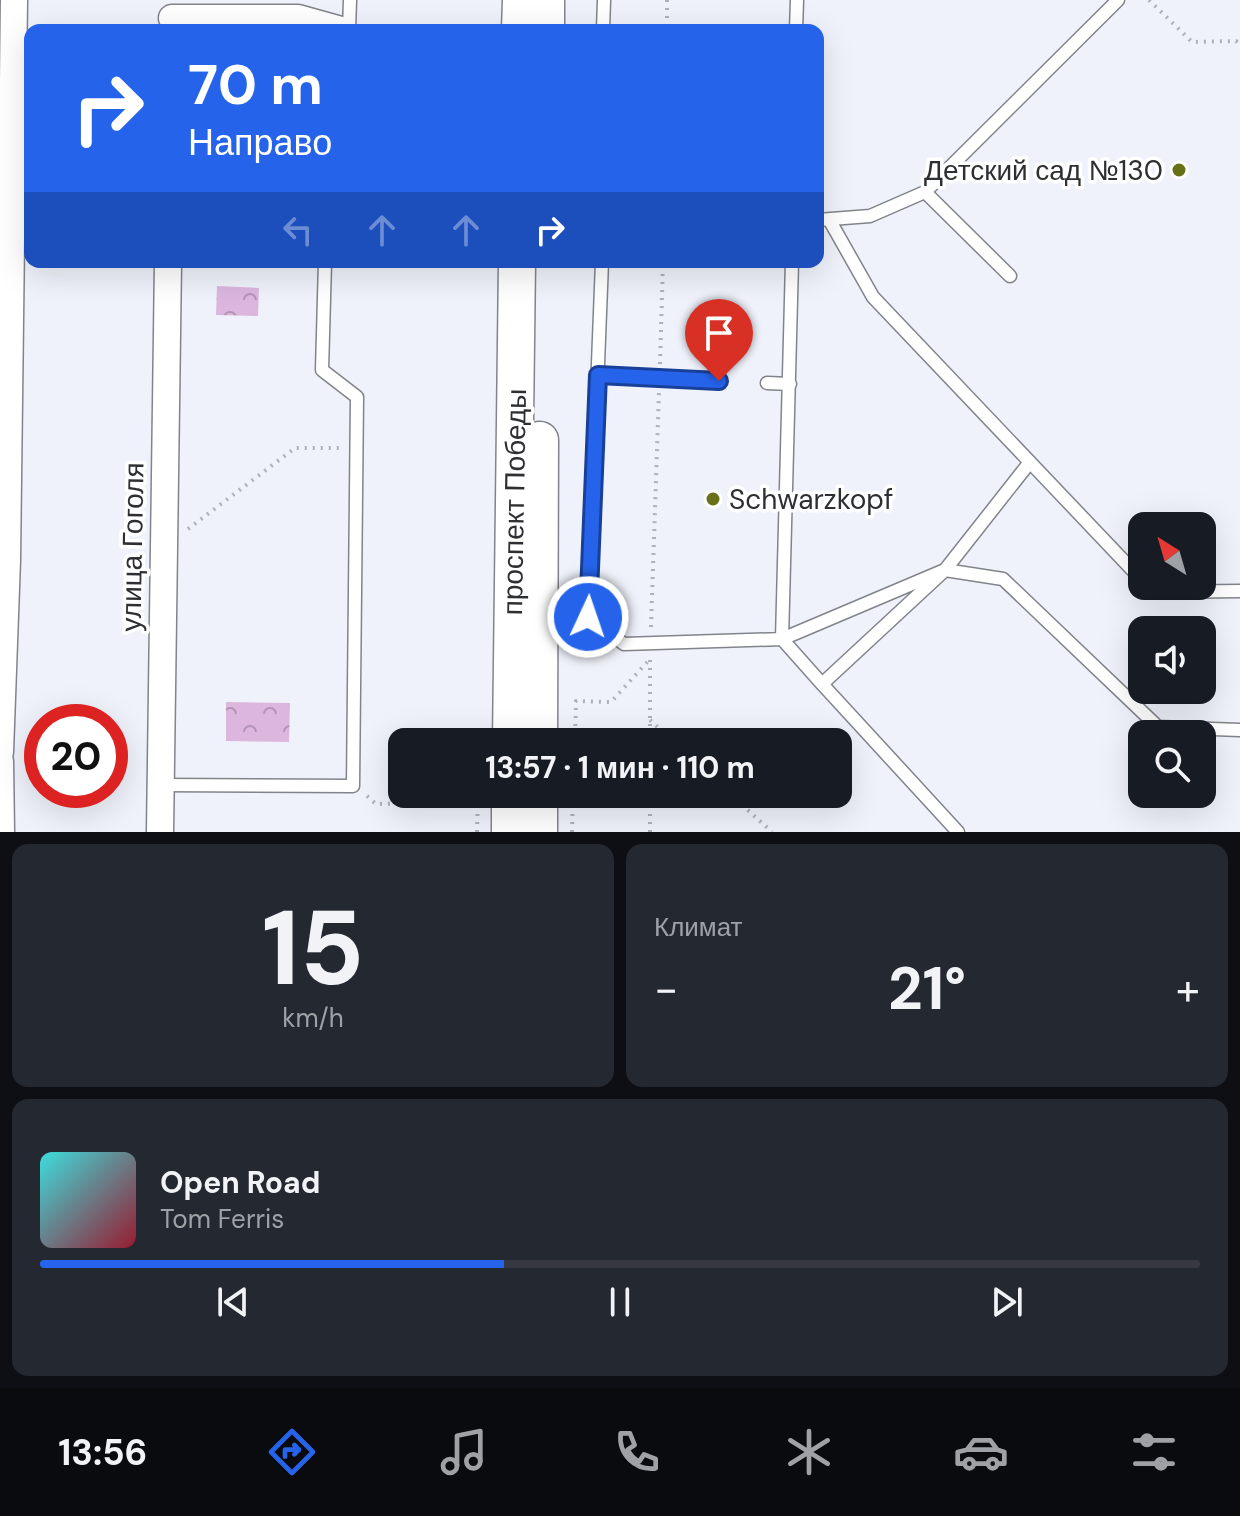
<!DOCTYPE html>
<html lang="ru">
<head>
<meta charset="utf-8">
<style>
  :root { --surface:#171b24; --page:#242831; --text:#f1f3f6; --muted:#9ea1a6; --line:#363941; --accent:#2563eb }
  body { margin:0; font-family:"DM Sans",sans-serif; background:var(--page); color:var(--text); height:100vh; display:flex; flex-direction:column; font-size:30px; white-space:nowrap }
  * { box-sizing:border-box; margin:0 }
  p { font-size:26px; color:var(--muted) }
  .icon { flex:none; width:44px; height:44px; fill:none; stroke:currentColor; stroke-width:2; stroke-linecap:round; stroke-linejoin:round }
  .map { position:relative; height:832px; overflow:hidden }
  .drawer { display:flex; flex-direction:column; gap:12px; padding:12px; background:#0d0f14; flex:1 }
  .drawer>* { flex:none }
  .hud { position:absolute; left:24px; top:24px; width:800px; height:244px; border-radius:16px; box-shadow:0 8px 32px #0002; background:#2563eb; color:#fff; overflow:hidden }
  .needle { width:52px; rotate:323deg }
  .controls { position:absolute; left:1128px; top:512px; display:grid; gap:16px }
  .controls a { display:grid; place-items:center; width:88px; height:88px; border-radius:16px; background:var(--surface); box-shadow:0 8px 32px #0002; font-size:40px }
  .speed { position:absolute; left:24px; top:704px; display:flex; gap:16px; font-size:40px; font-weight:700; text-align:center }
  .speed>* { display:grid; place-content:center; width:104px; height:104px; border-radius:50%; background:var(--surface); box-shadow:0 8px 32px #0002; line-height:1 }
  .speed .limit { border:12px solid #d22; background:#fff; color:#111 }
  .pin { position:absolute; display:grid; place-items:center; width:68px; height:68px; color:#fff; margin:-82px -34px; border-radius:50% 50% 50% 0; rotate:-45deg; box-shadow:0 0 8px #0007 }
  .pin .icon { rotate:45deg }
  .me { position:absolute; width:88px; margin:-44px; rotate:3deg; stroke-linejoin:round; filter:drop-shadow(0 0 6px #0008) }
  .turn { display:flex; align-items:center; gap:28px; height:168px; padding:0 32px; font-size:36px }
  .turn .icon { width:104px; height:104px; stroke-width:2.5 }
  .turn b { display:block; font-size:56px; line-height:68px }
  .lanes { display:flex; align-items:center; height:76px; padding:0 32px; background:#0003; justify-content:center; gap:40px; direction:ltr }
  .lanes .off { opacity:.35 }
  .big { font-size:60px; font-weight:700; line-height:1.1 }
  .drawer .card { flex:1; display:flex; flex-direction:column; justify-content:center; gap:12px; min-width:0; padding:0 28px; border-radius:16px; background:var(--page) }
  .drawer .dial { align-items:center; gap:0 }
  .dial b { font-size:104px; line-height:1 }
  .song { display:flex; align-items:center; gap:24px }
  .cover { width:96px; height:96px; border-radius:12px; background:linear-gradient(135deg,hsl(180 70% 55%),hsl(350 70% 35%)) }
  .played { height:8px; border-radius:4px; background:linear-gradient(90deg,var(--accent) 40%,var(--line) 40%) }
  .keys { display:flex; justify-content:space-around; direction:ltr }
  .heat { display:flex; justify-content:space-between; align-items:center; font-size:44px; direction:ltr }
  .drawer .tiles { flex:1; display:grid; gap:12px; grid-template-columns:1fr 1fr }
  .card:last-child { grid-column:span 2 }
  .trip { position:absolute; left:388px; top:728px; width:464px; height:80px; border-radius:16px; background:var(--surface); box-shadow:0 8px 32px #0002; font-weight:700; line-height:80px; text-align:center }
  .tab-bar { display:flex; height:128px; justify-content:space-around; align-items:center; background:#090b0e; color:var(--muted) }
  .tab-bar .icon { width:56px; height:56px }
  .tab-bar .selected { color:var(--accent) }
  .tab-bar b { font-size:36px; color:var(--text) }
  .map>svg:first-child { display:block }
</style>
</head>
<body>
<div class="map">
<svg width="1240" height="832" viewBox="0 0 1240 832">
  <defs>
    <pattern id="park-crowns" width="20" height="18" patternUnits="userSpaceOnUse" patternTransform="scale(2)"><rect width="20" height="18" fill="#dcb6dd"/><path d="M2 6a3 3 0 1 1 6 0M12 15a3 3 0 1 1 6 0" fill="none" stroke="#b394b4"/></pattern>
  </defs>
  <rect width="100%" height="100%" fill="#eff2fa"/>
  <path fill="url(#park-crowns)" d="M217,286L259,288L258,316L216,315Z
    M226,702L290,703L289,742L226,741Z"/>
  <g fill="none" stroke-linecap="round" stroke-linejoin="round">
    <g stroke="#81848a" stroke-width="15">
      <path id="service" d="M349,30L350,0
        M603,30L604,0
        M796,30L797,0
        M925,192L1010,276
        M818,220L870,216L925,192L1118,0
        M830,221L873,297L1142,580
        M602,262L588,617L624,644L782,639L945,570L1003,579L1158,727L1240,730
        M792,262L782,639L822,684
        M598,375L719,381
        M767,383L790,384
        M1147,586L1153,592L1240,591
        M160,785L353,786L357,397L322,370L325,262
        M958,832L822,684L945,570L1030,462"/>
    </g>
    <g stroke="#81848a" stroke-width="29">
      <path id="minor" d="M172,18H298L341,30
        M0,752L7,560L14,0
        M0,761L1,832
        M160,832L168,262"/>
    </g>
    <g stroke="#81848a" stroke-width="39">
      <path id="secondary" d="M520,30L521,0
        M546,30V0
        M511,742L517,262
        M539,742L540,440
        M510,832V794
        M539,832V794"/>
    </g>
    <path stroke="#afb1b8" stroke-width="4" stroke-dasharray="2 6" stroke-linecap="butt" d="M667,0V30
      M1149,0L1192,42L1236,41L1240,45
      M660,364L663,262
      M188,529L295,448H340
      M651,627L659,392
      M650,720L674,742
      M575,742L576,701L611,702L649,660
      M650,742V660
      M730,794L772,832
      M367,796L376,804L478,801
      M477,832L478,794
      M572,832L573,794
      M650,832V794"/>
    <use href="#service" stroke="#fff" stroke-width="12"/>
    <use href="#minor" stroke="#fff" stroke-width="26"/>
    <use href="#secondary" stroke="#fff" stroke-width="36"/>
  </g>
  <g fill="none" stroke-linecap="round" stroke-linejoin="round">
    <g stroke="#184099" stroke-width="20">
      <path id="route" d="M588,617L598,375L719,381"/>
    </g>
    <use href="#route" stroke="#2563eb" stroke-width="14"/>
  </g>
  <g fill="#697118" stroke="#fff" stroke-width="3">
    <circle cx="1179" cy="170" r="8"/>
    <circle cx="713" cy="499" r="8"/>
  </g>
  <g text-anchor="middle" stroke-width="7" stroke-linejoin="round" paint-order="stroke">
    <g font-size="28" fill="#2e2f32" stroke="#fff" text-anchor="end">
      <text x="1163" y="180">Детский сад №130</text>
      <text x="729" y="509" text-anchor="start">Schwarzkopf</text>
    </g>
    <g font-size="28" fill="#2e2f32" stroke="#fff">
      <text transform="translate(514 502) rotate(-89)" y="10">проспект Победы</text>
      <text transform="translate(132 547) rotate(-89)" y="10">улица Гоголя</text>
    </g>
  </g>
</svg>
<div class="controls">
<a><svg class="needle" viewBox="-14 -14 28 28"><path d="M0-13l5 13h-10z" fill="#e53935"/><path d="M0 13l5-13h-10z" fill="#9ea1a6"/></svg></a>
<a><svg class="icon" aria-label="sound" viewBox="0 0 24 24"><path d="M4 9h4l5-4v14l-5-4H4zM17 9q2 3 0 6"/></svg></a>
<a><svg class="icon" aria-label="search" viewBox="0 0 24 24"><circle cx="10" cy="10" r="6"/><path d="M15 15l6 6"/></svg></a>
</div>
<div class="speed"><div class="limit">20</div></div>
<div class="pin" style="left:719px;top:381px;background:#d93025"><svg class="icon" aria-label="arrive" viewBox="0 0 24 24"><path d="M6 21V4h12l-3 4 3 4H6"/></svg></div>
<svg class="me" style="left:588px;top:617px" viewBox="-20 -20 40 40"><circle r="17" fill="#2563eb" stroke="#fff" stroke-width="3"/><path d="M0-11L8 9 0 5-8 9z" fill="#fff"/></svg>
<div class="trip">13:57 · 1 мин · 110 m</div>
<div class="hud">
<div class="turn"><svg class="icon" aria-label="right" viewBox="0 0 24 24"><path d="M7 20v-9h11M14 6l5 5-5 5"/></svg><div><b>70 m</b>Направо</div></div>
<div class="lanes"><svg class="icon off" aria-label="left" viewBox="0 0 24 24"><path d="M17 20v-9H6M10 6l-5 5 5 5"/></svg><svg class="icon off" aria-label="ahead" viewBox="0 0 24 24"><path d="M12 20V5M6 11l6-6 6 6"/></svg><svg class="icon off" aria-label="ahead" viewBox="0 0 24 24"><path d="M12 20V5M6 11l6-6 6 6"/></svg><svg class="icon" aria-label="right" viewBox="0 0 24 24"><path d="M7 20v-9h11M14 6l5 5-5 5"/></svg></div>
</div>
</div>
<section class="drawer">
<div class="tiles">
<div class="card dial"><b>15</b><p>km/h</p></div>
<div class="card"><p>Климат</p>
<div class="heat"><a>−</a><b class="big">21°</b><a>+</a></div>
</div>
<div class="card">
<div class="song"><i class="cover"></i><div><b>Open Road</b><p>Tom Ferris</p></div></div>
<div class="played"></div>
<div class="keys"><svg class="icon" aria-label="previous" viewBox="0 0 24 24"><path d="M18 5L8 12l10 7zM5 5v14"/></svg><svg class="icon" aria-label="pause" viewBox="0 0 24 24"><path d="M8 5v14M16 5v14"/></svg><svg class="icon" aria-label="next" viewBox="0 0 24 24"><path d="M6 5l10 7-10 7zM19 5v14"/></svg></div>
</div>
</div>
</section>
<nav class="tab-bar">
<b>13:56</b>
<svg class="icon selected" aria-label="directions" viewBox="0 0 24 24"><path d="M12 3l9 9-9 9-9-9zM9 14v-3h6M13 9l2 2-2 2"/></svg>
<svg class="icon" aria-label="music" viewBox="0 0 24 24"><path d="M9 18V5l10-2v13"/><circle cx="6" cy="18" r="3"/><circle cx="16" cy="16" r="3"/></svg>
<svg class="icon" aria-label="phone" viewBox="0 0 24 24"><path d="M5 4h4l2 5-3 2q2 4 5 5l2-3 5 2v4C11 20 4 13 5 4z"/></svg>
<svg class="icon" aria-label="climate" viewBox="0 0 24 24"><path d="M12 3v18M4 7l16 10M4 17L20 7"/></svg>
<svg class="icon" aria-label="car" viewBox="0 0 24 24"><path d="M5 17H2v-5l4-1 3-4h7l3 4 3 1v5h-3M9 17h6M6 11h13"/><circle cx="7" cy="17" r="2"/><circle cx="17" cy="17" r="2"/></svg>
<svg class="icon" aria-label="filters" viewBox="0 0 24 24"><path d="M4 7h16M4 17h16"/><circle cx="9" cy="7" r="2"/><circle cx="15" cy="17" r="2"/></svg>
</nav>
</body>
</html>
